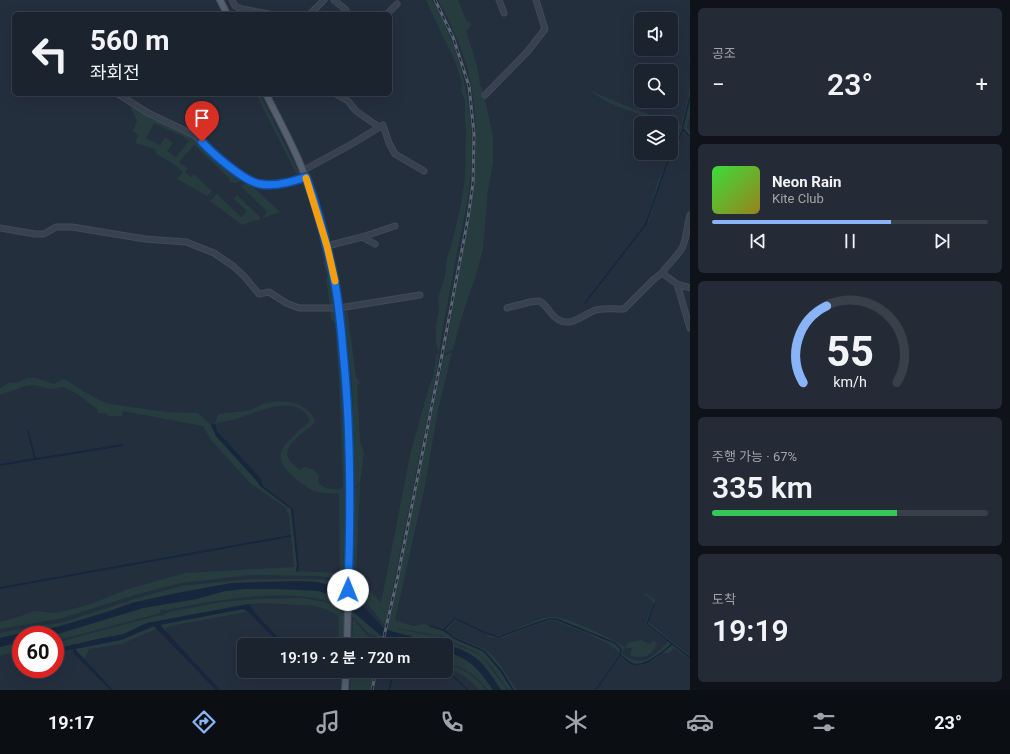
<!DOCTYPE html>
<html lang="ko">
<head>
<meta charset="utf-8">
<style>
  :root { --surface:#1b232e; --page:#242b36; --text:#f1f3f6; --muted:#a0a4aa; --line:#39404a; --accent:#8ab4f8 }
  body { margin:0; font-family:Roboto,"Noto Sans KR",sans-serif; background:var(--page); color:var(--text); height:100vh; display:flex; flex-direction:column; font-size:15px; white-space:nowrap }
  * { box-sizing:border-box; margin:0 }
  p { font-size:13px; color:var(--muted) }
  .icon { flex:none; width:22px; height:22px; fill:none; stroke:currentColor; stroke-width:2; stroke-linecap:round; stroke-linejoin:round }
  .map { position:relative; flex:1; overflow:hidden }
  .sheet { display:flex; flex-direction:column; gap:8px; padding:8px; background:#0f1319; width:320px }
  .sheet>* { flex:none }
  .guide { position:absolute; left:12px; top:12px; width:380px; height:84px; border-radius:6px; box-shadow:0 4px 16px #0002,0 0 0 1px var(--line); background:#1b232e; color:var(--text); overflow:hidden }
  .fabs { position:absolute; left:634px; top:12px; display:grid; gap:8px }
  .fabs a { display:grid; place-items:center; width:44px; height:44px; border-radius:6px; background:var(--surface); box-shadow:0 4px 16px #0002,0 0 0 1px var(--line); font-size:20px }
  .speed { position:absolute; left:12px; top:626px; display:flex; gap:8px; font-size:20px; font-weight:700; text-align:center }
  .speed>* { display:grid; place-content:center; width:52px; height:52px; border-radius:50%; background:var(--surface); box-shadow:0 4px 16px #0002,0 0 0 1px var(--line); line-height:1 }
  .speed .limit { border:6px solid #d22; background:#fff; color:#111 }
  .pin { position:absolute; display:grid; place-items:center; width:34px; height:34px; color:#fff; margin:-41px -17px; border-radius:50% 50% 50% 0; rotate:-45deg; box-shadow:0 0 4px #0007 }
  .pin .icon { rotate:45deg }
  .me { position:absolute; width:44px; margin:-22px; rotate:1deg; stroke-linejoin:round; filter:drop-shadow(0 0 3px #0008) }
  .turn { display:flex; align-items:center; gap:14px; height:84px; padding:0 12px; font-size:18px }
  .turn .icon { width:52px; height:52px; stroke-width:2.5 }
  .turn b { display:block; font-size:28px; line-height:34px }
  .big { font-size:30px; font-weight:600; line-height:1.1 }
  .sheet .card { flex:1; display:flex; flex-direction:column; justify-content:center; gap:6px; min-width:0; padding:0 14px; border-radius:6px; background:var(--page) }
  .sheet .dial { align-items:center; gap:0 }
  .dial svg { height:104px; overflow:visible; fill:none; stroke:var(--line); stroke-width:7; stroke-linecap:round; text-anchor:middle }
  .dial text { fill:var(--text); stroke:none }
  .song { display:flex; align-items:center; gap:12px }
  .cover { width:48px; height:48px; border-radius:6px; background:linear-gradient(135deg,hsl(120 70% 55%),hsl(50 70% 35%)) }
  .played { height:4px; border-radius:2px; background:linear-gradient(90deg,var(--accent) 65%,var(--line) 65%) }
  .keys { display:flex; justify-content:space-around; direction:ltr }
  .heat { display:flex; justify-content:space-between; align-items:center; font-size:22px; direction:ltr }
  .charge { height:6px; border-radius:3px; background:linear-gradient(90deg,#34c759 67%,var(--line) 0) }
  .trip { position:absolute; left:237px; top:638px; width:216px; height:40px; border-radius:6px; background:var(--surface); box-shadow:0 4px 16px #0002,0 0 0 1px var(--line); font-weight:600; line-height:40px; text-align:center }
  .dock { display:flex; height:64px; justify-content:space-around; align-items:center; background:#0b0e12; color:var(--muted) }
  .dock .icon { width:28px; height:28px }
  .dock .selected { color:var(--accent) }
  .dock b { font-size:18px; color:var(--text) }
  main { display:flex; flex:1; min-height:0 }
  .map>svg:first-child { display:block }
</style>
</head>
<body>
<main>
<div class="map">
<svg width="690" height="690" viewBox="0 0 690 690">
  <rect width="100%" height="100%" fill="#242f3e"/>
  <path fill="#263c3f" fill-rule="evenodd" d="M426,0H432C464,54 477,119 470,181C468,201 464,219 460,238C453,276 445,314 439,352L436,344V326L439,308L438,298L445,276L447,258L452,243L461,204L465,179L466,132L465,122V101L461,91L462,84L456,64Z
    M438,0H458L466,20L470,23L471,26L466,31L477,66L480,84L484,94L493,136V163L488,190L483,249L476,275L462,316L453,350L445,353C451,315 459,277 465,239C475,181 482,125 467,67C460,44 450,21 438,0Z
    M690,79V115L687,127L690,132V139L683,130L661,178L649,221H647L658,181L681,129L671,125V123H666C643,114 609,107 591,91L621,104L681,126L688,98Z
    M256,94H260L300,175C291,185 273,183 260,183L284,181L295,177L297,175Z
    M134,106L194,136L245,179C239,182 235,185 229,181L230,179L194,145L179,162L188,169L185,172L191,177L194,174L212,191L207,196L177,179L183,172L174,164L156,154L155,149L135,143L138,135L133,131L137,120L131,109ZM154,123L177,134L178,133L189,141L176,157L167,151L173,143L165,137L160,145L146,138Z
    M248,182L280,212L262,218L267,212L241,186Z
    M217,194L241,217L247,211L234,199L237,195L260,217V219L242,225L210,201Z
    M323,262H327L331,278L334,306H330L326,278L328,277Z
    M344,308H347L356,377L360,382L357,386L360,441L364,453L360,483L355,487L352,386Z
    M330,309H335C347,399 345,489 344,579L318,576L251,575L181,583L135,595L59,619L0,629V622L18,617L35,611L54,613L73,609L91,604L128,589L185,573L294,567L289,515L285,507L251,484L211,440L203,426L123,411L122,416H108L107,413H98L97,409L80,396L64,387L50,389L34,385L25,386L0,395V388L10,382L17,383L27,378H36L54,384L64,379C79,387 93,399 109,404L167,412L198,413L211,425L216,436L257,481L260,486L291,509L297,565L296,571L340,573L339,494C331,493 322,494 314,491C307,489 284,470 282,463C280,459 280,454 282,450C284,444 304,426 310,421C299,392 259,411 239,418C231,421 223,421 215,424L218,414C227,413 237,412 246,411C253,410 259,405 266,403C284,399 307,402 315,420C314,425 311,426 307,429C291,442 276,454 300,470L305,467L314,470L319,476L318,482C324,489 330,490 340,489L343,486L339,380L335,323L331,319Z
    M452,352L438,410L425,486L395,620L413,626L424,624L437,628L443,631L454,638L484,652L501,671L513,690H508C500,679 492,665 481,656C475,650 467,648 459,645C452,642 445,636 437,635C421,632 404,630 388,627L444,356Z
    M437,353L439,354L435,379L385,626L363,598L353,589L355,488L360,484L356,579L367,586L381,603L411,451L429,387L433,377Z
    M251,579H318L342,582L343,588L316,582L232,583L172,594L132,603L107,612L57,627L21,633L0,638V633L35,626L61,623L138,598L181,586Z
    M244,589C273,590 320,582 343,602V608C311,586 229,598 192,605C183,607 174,608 165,611V609L160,610V613L55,641L54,635L143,608L196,599L225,591Z
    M645,593L655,600L648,622L690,656V660L674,648L669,653H662L655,659L641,665H633L620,657L597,690H595L619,654L618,651L607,643L586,633L553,620L532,626L503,638L490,637L458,620H455L446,631C458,640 473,643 486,650C498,658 508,678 517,690H514L502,670L485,651L454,637L437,626L444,629L454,618L457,617C468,624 483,634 496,635C506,636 518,627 528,624C536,621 546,616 555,617C566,617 617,640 625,648L628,643L641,640L649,644L654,641L657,643C652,656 644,660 630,655L632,648H625L621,653C642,669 652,658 668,642L645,624L653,603L650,598L644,595Z
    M303,598L330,603L341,609L340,610L344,614L343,645H338L339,616L328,610L315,606L263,603L249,604L147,623L124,634L98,639L55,649V643L156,616H162L169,612L221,602L257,599Z
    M243,609L250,614L246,612L170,626L165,628L166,632L160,624Z
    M353,611L382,635L381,638L369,634L352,616Z
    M353,619L368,636L381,639L380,645H352Z
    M154,626L157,629L144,634L122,644L89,649L84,660L74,649L121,640Z
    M388,627L429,635H437L445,638L458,646L468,649L479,655L484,659L507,690H501C489,673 480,658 461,649L390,631L388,630Z
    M16,642H21V650L0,656V647Z
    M446,652C471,658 479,670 493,690H488C476,674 464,668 446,662Z
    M446,663C463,669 475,675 486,690H479C471,679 459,672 446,668Z
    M351,671H374L370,690H350Z"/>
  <path fill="#17263c" d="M215,424L217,431L261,479L263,486L293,509L299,568L298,572L296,571L297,565L291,509L260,486L257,481L216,436L211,425Z
    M28,429L36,458L123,444V446L0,466V464L34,458L27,430Z
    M290,535L291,536L290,537L0,589V587Z
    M298,581L317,582L343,588L353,594L382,627L390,631L444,645H416L399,641L397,642L395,645H393L392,640L380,635L336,597L318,591L278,589H243L225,591L196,599L143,608L54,635H21V642L0,647V638L21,633L57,627L107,612L132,603L172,594L232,583Z
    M249,604L256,614L285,645H281L247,611L243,609L160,625L220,690H216L154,626L121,640L75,649L113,690H110L73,653V649L55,653V649L98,639L124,634L147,623Z
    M446,645C478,653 484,664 501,690H493C479,670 471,658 446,652Z"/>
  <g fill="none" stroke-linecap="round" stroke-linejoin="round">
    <path stroke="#17263c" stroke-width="1.5" d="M683,129L690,137
      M585,303L646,224L665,168L683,129V126L690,97
      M654,604L647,624L690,658
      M430,626L444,630L454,638L484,651L501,671L513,690
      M444,630L455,618L485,633L499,637L534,624L550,619H556L615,643L621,649L620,655
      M438,671L454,677L468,690
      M389,690L394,671
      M596,690L620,655C625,658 628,662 633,664C645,668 664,651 672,644"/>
    <g stroke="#414a57" stroke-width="7">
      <path id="minor" d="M232,0L235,6L242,9L269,14
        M334,0L346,10L347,14
        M499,0L504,13
        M310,14L324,0
        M387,14L397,4
        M118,94L148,113L194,135L209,150L247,180L260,185L285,184L306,177
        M336,94L348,101L356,111L379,127
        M485,95L528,51L545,29L536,0
        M304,170L350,145L383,125L389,143L395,154L424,171
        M690,215C687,225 687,236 683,246C680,254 667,265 662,273L677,284L690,288
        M0,228L35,234H44L56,227H72L145,239L186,242L214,253L233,266L243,275L259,294L269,292L286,303L299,308H339L420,295
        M362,237L395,226
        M327,246L362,237L375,244
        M677,284L690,328
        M507,308L530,302L539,301C549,306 550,316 559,320C571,327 584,314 596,310C605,308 615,309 624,309L653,280L662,273"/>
    </g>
    <g stroke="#414a57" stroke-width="8">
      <path id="major" d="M220,0L227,14
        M266,94C282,126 300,158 311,193C321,221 329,251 335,280C339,304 341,328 343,352C353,450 349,547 347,645
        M345,690L346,671"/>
    </g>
    <use href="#minor" stroke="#38414e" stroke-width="5"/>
    <use href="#major" stroke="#56606e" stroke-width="6"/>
    <g stroke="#5a6575" stroke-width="3">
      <path id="rail" d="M382,645L397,580L442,355L468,218L473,183L474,134L469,86L453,37L435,0
        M372,690L376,671"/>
    </g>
    <use href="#rail" stroke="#1d2633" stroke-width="1.5" stroke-dasharray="4.5" stroke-linecap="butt"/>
  </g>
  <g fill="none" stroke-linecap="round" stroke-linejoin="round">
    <g stroke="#114b97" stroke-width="10">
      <path id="route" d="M202,142C213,154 245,182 260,184C275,187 292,182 306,177C318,210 327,244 334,279C339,302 341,327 343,351C351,430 351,510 348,590"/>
    </g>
    <use href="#route" stroke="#1a73e8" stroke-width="7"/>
    <path stroke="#f59e0b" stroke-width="7" d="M306,178L327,246L335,281"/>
  </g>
</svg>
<div class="fabs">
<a><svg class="icon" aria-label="sound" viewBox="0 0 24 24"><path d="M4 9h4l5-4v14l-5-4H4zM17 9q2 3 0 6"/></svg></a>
<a><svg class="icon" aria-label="search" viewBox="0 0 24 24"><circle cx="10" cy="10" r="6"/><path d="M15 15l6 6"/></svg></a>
<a><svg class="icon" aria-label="layers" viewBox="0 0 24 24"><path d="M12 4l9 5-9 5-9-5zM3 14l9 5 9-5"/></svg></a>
</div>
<div class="speed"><div class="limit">60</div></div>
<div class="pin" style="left:202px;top:142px;background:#d93025"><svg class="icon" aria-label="arrive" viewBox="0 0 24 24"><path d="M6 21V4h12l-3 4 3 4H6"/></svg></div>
<svg class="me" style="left:348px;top:590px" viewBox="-20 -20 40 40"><circle r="19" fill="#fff"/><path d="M0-13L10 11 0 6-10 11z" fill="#1a73e8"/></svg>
<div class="trip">19:19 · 2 분 · 720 m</div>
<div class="guide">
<div class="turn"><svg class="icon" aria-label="left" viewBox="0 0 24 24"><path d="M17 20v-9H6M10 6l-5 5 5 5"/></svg><div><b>560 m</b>좌회전</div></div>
</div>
</div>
<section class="sheet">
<div class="card"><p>공조</p>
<div class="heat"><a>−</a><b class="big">23°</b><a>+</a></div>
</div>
<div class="card">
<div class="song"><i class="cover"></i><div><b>Neon Rain</b><p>Kite Club</p></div></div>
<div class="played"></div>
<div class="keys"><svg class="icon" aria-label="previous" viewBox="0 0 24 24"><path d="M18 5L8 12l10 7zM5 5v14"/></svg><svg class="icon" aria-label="pause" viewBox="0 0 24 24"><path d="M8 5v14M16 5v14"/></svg><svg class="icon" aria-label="next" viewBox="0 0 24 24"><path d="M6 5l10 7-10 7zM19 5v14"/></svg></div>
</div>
<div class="card dial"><svg viewBox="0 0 100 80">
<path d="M14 69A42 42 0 1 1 86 69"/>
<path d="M14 69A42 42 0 0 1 32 10" stroke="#8ab4f8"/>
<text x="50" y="56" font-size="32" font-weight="700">55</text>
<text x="50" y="72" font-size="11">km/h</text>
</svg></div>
<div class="card"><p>주행 가능 · 67%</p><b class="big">335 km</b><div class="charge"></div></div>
<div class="card"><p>도착</p><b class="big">19:19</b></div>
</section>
</main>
<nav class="dock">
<b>19:17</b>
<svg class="icon selected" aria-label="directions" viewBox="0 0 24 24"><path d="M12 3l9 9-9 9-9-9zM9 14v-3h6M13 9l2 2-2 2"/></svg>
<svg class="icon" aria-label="music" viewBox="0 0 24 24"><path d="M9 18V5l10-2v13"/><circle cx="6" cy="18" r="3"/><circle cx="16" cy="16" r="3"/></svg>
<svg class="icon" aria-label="phone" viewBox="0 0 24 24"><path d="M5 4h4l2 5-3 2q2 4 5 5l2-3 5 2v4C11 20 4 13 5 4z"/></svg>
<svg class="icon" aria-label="climate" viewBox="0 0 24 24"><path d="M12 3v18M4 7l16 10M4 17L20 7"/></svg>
<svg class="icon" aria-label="car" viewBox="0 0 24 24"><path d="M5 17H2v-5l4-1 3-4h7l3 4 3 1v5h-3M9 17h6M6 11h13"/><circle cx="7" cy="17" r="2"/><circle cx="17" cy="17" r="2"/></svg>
<svg class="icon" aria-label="filters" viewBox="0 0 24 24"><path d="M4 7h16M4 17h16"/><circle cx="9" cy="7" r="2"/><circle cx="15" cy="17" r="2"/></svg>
<b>23°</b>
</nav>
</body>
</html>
